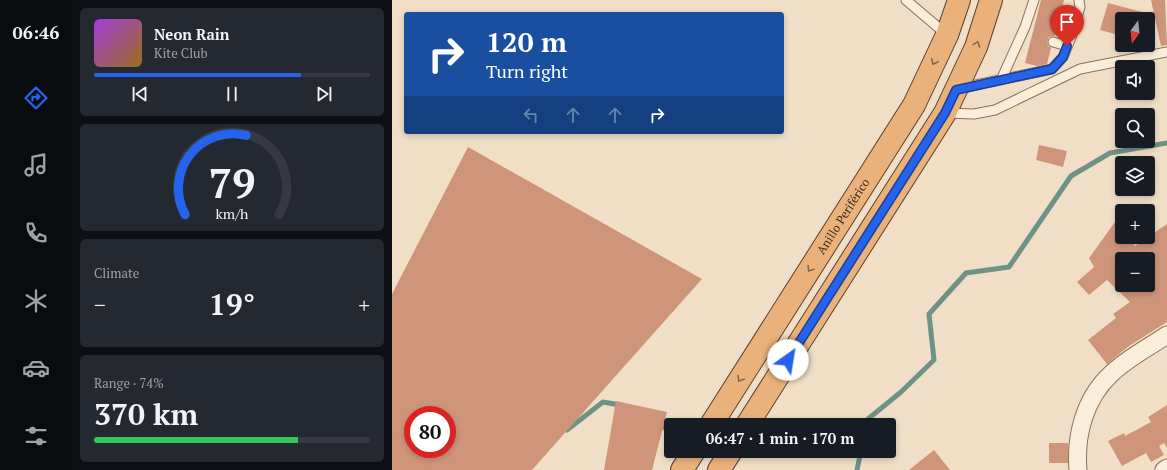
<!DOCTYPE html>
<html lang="en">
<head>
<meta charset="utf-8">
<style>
  :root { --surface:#171b24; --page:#242831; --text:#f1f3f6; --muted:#9ea1a6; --line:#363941; --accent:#2563eb }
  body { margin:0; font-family:"PT Serif",serif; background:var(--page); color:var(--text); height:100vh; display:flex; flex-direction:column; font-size:15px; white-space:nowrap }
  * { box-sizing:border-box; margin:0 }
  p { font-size:13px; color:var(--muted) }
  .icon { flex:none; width:22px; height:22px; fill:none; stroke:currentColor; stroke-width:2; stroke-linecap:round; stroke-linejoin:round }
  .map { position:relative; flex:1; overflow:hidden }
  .sheet { display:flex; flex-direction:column; gap:8px; padding:8px; background:#0d0f14; width:320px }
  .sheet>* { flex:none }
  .guide { position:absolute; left:12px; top:12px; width:380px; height:122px; border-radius:4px; box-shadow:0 2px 6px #0003; background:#1a4fa0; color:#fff; overflow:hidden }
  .needle { width:26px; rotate:195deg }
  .fabs { position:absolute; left:723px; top:12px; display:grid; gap:8px }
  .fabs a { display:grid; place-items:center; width:40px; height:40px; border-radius:4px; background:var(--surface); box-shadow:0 2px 6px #0003; font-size:20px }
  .speed { position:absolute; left:12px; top:406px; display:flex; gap:8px; font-size:20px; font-weight:700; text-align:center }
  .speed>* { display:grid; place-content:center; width:52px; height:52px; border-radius:50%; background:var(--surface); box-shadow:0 2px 6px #0003; line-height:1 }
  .speed .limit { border:6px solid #d22; background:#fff; color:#111 }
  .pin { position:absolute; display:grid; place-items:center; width:34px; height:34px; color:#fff; margin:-41px -17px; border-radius:50% 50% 50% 0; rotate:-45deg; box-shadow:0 0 4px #0007 }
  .pin .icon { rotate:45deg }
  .me { position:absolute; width:44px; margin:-22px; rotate:32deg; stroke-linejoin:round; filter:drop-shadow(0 0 3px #0008) }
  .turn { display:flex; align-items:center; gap:14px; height:84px; padding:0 16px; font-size:18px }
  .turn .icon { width:52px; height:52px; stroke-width:2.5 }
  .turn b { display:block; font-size:28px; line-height:34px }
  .lanes { display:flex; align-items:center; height:38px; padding:0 16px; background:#0003; justify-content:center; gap:20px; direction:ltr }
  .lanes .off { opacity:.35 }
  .big { font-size:30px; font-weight:700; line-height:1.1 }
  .sheet .tile { flex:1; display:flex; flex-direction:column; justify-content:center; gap:6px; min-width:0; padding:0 14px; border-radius:6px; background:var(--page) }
  .sheet .dial { align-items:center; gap:0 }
  .dial svg { height:104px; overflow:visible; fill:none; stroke:var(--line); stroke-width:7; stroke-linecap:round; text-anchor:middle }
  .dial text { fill:var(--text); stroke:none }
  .song { display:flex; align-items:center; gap:12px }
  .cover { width:48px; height:48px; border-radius:6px; background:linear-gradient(135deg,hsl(280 70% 55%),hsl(40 70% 35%)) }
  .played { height:4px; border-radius:2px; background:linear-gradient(90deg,var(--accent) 75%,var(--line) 75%) }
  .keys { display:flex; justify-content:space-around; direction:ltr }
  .heat { display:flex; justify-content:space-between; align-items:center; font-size:22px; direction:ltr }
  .charge { height:6px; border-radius:3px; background:linear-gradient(90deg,#34c759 74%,var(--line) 0) }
  .trip { position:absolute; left:272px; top:418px; width:232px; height:40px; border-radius:4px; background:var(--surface); box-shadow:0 2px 6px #0003; font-weight:700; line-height:40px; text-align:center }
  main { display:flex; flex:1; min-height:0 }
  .tabs { display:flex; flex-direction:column; width:72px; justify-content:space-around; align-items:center; background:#090b0e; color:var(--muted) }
  .tabs .icon { width:28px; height:28px }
  .tabs .current { color:var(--accent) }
  .tabs b { font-size:18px; color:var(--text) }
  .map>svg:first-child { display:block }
</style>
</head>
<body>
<main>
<nav class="tabs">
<b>06:46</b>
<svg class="icon current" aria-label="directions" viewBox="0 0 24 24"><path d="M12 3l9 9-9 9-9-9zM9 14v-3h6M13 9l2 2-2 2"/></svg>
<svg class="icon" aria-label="music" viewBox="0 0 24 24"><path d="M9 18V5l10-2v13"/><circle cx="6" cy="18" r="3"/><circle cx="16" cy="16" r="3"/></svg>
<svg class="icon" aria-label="phone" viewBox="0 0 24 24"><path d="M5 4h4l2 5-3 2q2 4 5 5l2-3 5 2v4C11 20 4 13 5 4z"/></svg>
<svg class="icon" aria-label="climate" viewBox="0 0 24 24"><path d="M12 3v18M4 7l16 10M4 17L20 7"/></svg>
<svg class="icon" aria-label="car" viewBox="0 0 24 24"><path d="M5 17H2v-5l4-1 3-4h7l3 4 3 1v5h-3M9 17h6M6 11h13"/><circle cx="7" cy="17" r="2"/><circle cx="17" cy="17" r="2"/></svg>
<svg class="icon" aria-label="filters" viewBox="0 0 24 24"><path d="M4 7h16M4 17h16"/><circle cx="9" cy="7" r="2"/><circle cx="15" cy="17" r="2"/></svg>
</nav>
<section class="sheet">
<div class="tile">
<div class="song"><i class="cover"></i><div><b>Neon Rain</b><p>Kite Club</p></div></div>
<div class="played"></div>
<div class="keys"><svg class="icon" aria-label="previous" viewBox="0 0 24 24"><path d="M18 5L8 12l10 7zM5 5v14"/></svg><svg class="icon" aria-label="pause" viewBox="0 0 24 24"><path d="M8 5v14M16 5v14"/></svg><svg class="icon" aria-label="next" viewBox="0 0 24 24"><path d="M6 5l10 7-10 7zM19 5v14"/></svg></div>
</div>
<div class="tile dial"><svg viewBox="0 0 100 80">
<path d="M14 69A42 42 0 1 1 86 69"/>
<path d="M14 69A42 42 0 0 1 61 8" stroke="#2563eb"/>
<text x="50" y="56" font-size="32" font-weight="700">79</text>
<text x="50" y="72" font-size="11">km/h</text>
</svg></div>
<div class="tile"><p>Climate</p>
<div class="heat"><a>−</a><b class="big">19°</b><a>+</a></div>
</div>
<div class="tile"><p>Range · 74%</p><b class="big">370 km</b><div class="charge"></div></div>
</section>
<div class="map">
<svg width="775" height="470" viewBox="0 0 775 470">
  <rect width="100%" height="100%" fill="#f0dfc6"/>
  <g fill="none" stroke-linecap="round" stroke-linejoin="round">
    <path stroke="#6e9285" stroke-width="5" d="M267,422L279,434
      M475,425L476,419L509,392L542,360L537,314L574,273L617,267L679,176L718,153L775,143
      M175,430L211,402L228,405
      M465,470L469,451"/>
  </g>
  <path fill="#cf957b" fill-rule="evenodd" d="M649,0H672L663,36L657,37L655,41L656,46L659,48L655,64L645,66L633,63Z
    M759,0H773L775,45L769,46Z
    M716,3L758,14V19H730V36L708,30Z
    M647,145L675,151L671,167L644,160Z
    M76,147L310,279L140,470H0V294ZM21,415H55V449H21Z
    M723,222L730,230V237H736L743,246L775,224V322L737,346L715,364L696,340L724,318L721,314L738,302L715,280L697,295L685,282L702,267L697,258ZM730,259H756V285H730Z
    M224,401L275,412L260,470H212Z
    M775,405V448L772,443L767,446L772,455L759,462L754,453L730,466L716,441L732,433L733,436L759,422L756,417Z
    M657,443H676V463H657Z
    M542,450L558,470H517Z"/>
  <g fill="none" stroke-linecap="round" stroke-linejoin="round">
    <g stroke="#8c705b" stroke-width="11">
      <path id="service" d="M514,0L554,34
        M661,42L675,46
        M609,80L633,27L642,0
        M565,89L660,69L671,57L680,35L688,7L687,0
        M554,113L582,114L603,110L688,69L775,52"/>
    </g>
    <g stroke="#8c705b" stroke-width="19">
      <path id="minor" d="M686,470C683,435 693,398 719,374C734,359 757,347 775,335
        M772,470L775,468"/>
    </g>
    <g stroke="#5a3f2f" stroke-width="24">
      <g id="trunk">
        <path id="s1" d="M319,425L522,105L555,35L567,0"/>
        <path d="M355,425L553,113L584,47L599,0"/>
        <path d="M290,470L302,451"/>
        <path d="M327,470L339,451"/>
      </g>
    </g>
    <use href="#service" stroke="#faedda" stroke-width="9"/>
    <use href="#minor" stroke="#faedda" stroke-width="17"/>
    <use href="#trunk" stroke="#eab27a" stroke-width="22"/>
  </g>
  <defs><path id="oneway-chevron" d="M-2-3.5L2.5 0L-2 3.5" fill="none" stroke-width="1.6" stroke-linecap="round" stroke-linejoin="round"/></defs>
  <g stroke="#8a6748">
    <use href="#oneway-chevron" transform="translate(585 44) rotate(-70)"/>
    <use href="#oneway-chevron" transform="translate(542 62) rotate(115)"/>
    <use href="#oneway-chevron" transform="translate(418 269) rotate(122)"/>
    <use href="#oneway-chevron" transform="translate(348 379) rotate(122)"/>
  </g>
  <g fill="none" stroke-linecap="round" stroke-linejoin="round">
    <g stroke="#184099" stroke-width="10">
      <path id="route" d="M396,360L553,113L564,90L660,69L671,57L675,46"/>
    </g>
    <use href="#route" stroke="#2563eb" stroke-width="7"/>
  </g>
  <g text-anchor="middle" stroke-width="3.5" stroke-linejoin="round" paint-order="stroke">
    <g font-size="12" fill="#3c2a1f" stroke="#f7ead6">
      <text dy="4" stroke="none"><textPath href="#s1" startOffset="247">Anillo Periférico</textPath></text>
    </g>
  </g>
</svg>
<div class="fabs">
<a><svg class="needle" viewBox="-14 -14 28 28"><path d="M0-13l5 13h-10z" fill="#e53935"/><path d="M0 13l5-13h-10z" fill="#9ea1a6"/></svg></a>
<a><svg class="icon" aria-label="sound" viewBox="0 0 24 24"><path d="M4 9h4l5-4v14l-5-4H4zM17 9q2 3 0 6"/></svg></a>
<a><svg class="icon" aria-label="search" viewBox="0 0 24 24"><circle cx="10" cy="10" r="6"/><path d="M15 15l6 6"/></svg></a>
<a><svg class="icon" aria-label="layers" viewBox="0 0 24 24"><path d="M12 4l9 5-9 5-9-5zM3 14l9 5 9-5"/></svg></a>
<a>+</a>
<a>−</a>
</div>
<div class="speed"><div class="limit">80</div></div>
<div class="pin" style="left:675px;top:46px;background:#d93025"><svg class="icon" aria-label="arrive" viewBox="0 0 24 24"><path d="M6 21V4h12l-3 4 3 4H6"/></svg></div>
<svg class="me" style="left:396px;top:360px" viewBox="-20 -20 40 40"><circle r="19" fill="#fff"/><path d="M0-13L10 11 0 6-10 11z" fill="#2563eb"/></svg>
<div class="trip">06:47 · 1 min · 170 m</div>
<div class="guide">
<div class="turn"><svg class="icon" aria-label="right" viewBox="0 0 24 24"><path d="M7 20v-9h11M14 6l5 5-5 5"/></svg><div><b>120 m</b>Turn right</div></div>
<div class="lanes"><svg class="icon off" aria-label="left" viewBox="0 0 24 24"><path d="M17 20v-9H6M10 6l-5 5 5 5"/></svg><svg class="icon off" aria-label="ahead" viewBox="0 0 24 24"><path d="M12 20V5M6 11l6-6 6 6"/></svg><svg class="icon off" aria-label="ahead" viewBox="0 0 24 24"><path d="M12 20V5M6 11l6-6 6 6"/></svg><svg class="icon" aria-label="right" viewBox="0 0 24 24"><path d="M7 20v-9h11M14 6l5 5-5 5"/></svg></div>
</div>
</div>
</main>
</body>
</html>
